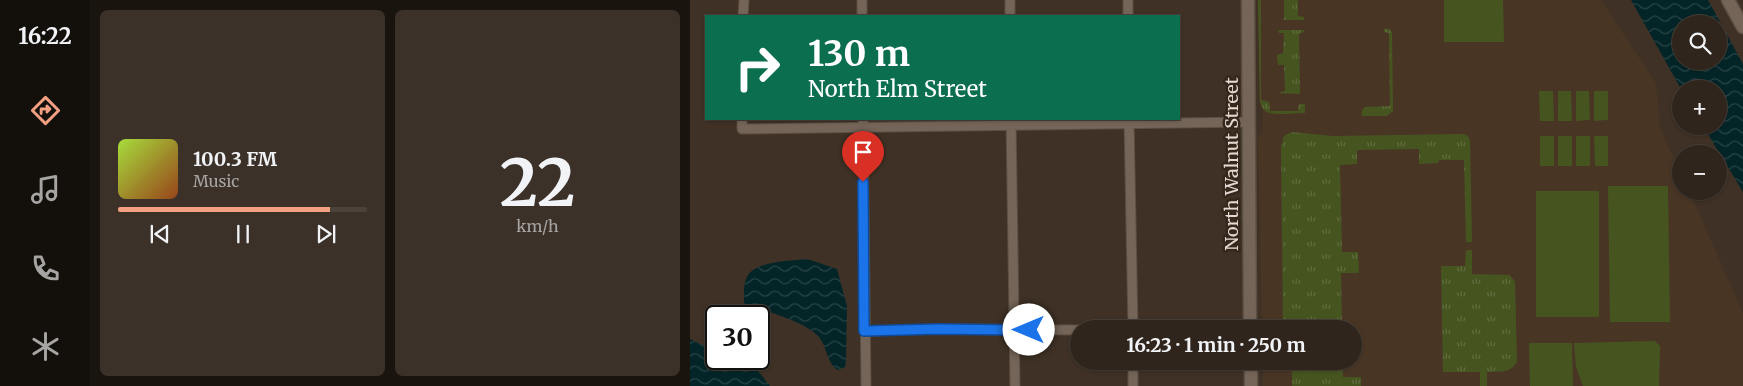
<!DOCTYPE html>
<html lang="en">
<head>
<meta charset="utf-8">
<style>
  :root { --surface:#2f251c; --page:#3b3129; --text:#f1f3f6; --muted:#a7a5a3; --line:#4a423b; --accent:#f39f82 }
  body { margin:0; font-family:Merriweather,serif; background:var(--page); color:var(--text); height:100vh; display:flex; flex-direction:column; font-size:19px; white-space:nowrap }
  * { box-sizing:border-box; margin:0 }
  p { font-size:16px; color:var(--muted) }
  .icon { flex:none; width:28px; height:28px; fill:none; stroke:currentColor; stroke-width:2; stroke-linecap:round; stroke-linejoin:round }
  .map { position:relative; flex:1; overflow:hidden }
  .side { display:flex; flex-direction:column; gap:10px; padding:10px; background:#1a140f; width:600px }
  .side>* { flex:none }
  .hud { position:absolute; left:15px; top:15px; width:475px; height:105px; border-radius:0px; box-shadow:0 1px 4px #0004,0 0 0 1px var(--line); background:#0b6e4f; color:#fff; overflow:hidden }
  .fabs { position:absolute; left:982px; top:15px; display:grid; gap:10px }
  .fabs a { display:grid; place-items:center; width:55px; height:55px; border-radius:50%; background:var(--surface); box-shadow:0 1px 4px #0004,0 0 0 1px var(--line); font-size:25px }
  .speed { position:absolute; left:15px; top:305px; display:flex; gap:10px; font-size:25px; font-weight:700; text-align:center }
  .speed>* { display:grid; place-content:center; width:65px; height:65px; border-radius:50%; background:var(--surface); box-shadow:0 1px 4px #0004,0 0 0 1px var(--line); line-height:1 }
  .speed .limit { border:2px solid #111; border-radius:8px; background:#fff; color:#111 }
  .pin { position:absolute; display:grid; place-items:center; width:42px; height:42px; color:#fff; margin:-51px -21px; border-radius:50% 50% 50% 0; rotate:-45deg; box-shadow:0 0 5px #0007 }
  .pin .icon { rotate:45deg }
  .me { position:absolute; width:55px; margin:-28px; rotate:270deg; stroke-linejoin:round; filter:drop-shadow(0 0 4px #0008) }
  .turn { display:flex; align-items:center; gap:18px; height:105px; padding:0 20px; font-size:22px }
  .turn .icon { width:65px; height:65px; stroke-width:2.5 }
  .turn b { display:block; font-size:35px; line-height:42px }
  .side .tile { flex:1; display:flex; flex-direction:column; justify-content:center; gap:8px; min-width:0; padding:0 18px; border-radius:8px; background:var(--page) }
  .side .dial { align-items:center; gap:0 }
  .dial b { font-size:65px; line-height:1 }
  .song { display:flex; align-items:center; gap:15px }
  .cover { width:60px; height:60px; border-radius:8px; background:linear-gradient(135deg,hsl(80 70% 55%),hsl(20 70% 35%)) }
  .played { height:5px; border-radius:2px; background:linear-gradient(90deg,var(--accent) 85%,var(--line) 85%) }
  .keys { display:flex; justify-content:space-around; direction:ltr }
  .side .tiles { flex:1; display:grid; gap:10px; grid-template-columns:repeat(2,1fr) }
  .trip { position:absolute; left:380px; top:320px; width:292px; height:50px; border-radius:25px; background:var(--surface); box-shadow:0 1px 4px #0004,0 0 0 1px var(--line); font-weight:700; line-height:50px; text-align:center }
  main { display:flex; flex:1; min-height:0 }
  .menu { display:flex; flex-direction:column; width:90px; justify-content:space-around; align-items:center; background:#130f0b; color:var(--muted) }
  .menu .icon { width:35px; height:35px }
  .menu .current { color:var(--accent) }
  .menu b { font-size:22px; color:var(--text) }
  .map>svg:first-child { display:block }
</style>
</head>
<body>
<main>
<nav class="menu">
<b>16:22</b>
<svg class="icon current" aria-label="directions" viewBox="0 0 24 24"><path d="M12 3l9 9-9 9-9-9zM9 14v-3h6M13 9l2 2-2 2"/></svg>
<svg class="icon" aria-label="music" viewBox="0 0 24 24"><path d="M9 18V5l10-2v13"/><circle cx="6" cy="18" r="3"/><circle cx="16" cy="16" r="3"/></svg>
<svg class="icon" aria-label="phone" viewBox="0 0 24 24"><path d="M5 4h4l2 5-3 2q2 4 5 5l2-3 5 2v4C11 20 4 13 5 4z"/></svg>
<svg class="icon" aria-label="climate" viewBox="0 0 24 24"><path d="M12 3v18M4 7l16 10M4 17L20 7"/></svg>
</nav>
<section class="side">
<div class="tiles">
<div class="tile">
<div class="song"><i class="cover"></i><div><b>100.3 FM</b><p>Music</p></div></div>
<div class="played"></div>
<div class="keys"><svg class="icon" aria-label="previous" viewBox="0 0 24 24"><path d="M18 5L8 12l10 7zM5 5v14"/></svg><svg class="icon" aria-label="pause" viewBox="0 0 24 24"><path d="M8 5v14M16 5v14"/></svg><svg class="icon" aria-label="next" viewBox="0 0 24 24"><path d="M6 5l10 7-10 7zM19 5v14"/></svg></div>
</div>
<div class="tile dial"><b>22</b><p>km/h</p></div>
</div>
</section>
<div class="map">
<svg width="1053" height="386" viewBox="0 0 1053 386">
  <defs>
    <pattern id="grass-tufts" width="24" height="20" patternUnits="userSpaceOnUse" patternTransform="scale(1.25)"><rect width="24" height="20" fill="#465520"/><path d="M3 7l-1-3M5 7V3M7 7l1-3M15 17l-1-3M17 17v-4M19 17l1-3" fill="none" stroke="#616d40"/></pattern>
    <pattern id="water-waves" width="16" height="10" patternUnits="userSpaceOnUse" patternTransform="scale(1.25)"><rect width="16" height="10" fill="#042528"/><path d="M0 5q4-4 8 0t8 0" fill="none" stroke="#284446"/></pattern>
  </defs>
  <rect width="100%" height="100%" fill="#3f3125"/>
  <path fill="#493524" d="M568,0H911L966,83L970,128L991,174V191H999L1053,313V386H573V361H664V329H572L568,138L572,132L573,111L569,103Z"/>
  <path fill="url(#grass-tufts)" d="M568,0H571V100L579,102L580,111H608L609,104H615V113C606,113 585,116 577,112C573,110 572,106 570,102Z
    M594,0H608V16L614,17V20H594Z
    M694,29H699L702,32L703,111L697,116H673L671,114L673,109L675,107L700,106L699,33L694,32Z
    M590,30H614V32L609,34L610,94L588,93L595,91L594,65H588L587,55L593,53L594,33H589L588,31Z
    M602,132L643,136L773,134L778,136L780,141L782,242H776L774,160H749L748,163L729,164V149L667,150V164L650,165L652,252H668L669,273H651L652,329H593L591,147C595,139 589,137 602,132Z
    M776,250H782V274L820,275L825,282L827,362C820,374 809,371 797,372V386H790V372H753L751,266H775Z
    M602,361H652L653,377H671V386H602Z"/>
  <path fill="#465520" d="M754,0H813L814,42H754Z
    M849,91H863L864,121H850Z
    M868,91H881L882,121H868Z
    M886,91H899L900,120L886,121Z
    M904,91H918V120L904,121Z
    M850,136H864V166H850Z
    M868,136H882V166H868Z
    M886,136H900V166H886Z
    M904,136H918V166H905Z
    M918,186H978L980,322H920Z
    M846,191H909V317H846Z
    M965,341L970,346L969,386H893L886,367L884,343Z
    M839,343H882L883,386H840Z"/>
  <path fill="url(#water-waves)" fill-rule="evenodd" d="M941,0H1018L1053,64V192L1013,126H1029V89H991ZM991,24H1029V61H991Z
    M117,259L147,269L157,306L156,361L155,367L148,370C137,364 137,347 129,337C117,322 73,310 55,304L54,302C54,293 53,283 58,275C68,261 100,261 117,259Z
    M0,339L26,351V359C62,359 58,358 80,386H0Z"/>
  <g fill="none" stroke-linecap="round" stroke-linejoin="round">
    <g stroke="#5b4f44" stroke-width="11">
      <path id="minor" d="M172,0V16
        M320,0V16
        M438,0V16
        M53,16L54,0
        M52,119V129L559,122
        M173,119L176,386
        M321,119L325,386
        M439,119L443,329
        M484,329L560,327
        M174,331L248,329L389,330
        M443,361V386"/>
    </g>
    <g stroke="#5b4f44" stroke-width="15">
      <path id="secondary" d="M558,0L560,329
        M1038,0L1053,27
        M561,361V386"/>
    </g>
    <use href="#minor" stroke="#756558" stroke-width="9"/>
    <use href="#secondary" stroke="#756558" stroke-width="12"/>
  </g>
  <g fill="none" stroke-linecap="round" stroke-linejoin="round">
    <g stroke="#114b97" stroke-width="12">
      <path id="route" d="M173,182L174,331L248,329L339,330"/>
    </g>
    <use href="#route" stroke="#1a73e8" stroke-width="9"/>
  </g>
  <g text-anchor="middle" stroke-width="5" stroke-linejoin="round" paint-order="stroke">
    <g font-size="18" fill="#e4dad3" stroke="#35271b">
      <text transform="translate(542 164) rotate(-90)" y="6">North Walnut Street</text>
    </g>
  </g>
</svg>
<div class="fabs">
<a><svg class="icon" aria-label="search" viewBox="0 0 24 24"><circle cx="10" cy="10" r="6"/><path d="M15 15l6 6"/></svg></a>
<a>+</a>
<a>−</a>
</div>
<div class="speed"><div class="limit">30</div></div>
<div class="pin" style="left:173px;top:182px;background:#d93025"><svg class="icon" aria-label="arrive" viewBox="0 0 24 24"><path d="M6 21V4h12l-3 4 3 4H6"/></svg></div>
<svg class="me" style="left:339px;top:330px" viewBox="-20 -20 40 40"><circle r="19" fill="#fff"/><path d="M0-13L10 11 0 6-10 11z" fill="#1a73e8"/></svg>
<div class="trip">16:23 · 1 min · 250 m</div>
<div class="hud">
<div class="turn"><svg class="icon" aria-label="right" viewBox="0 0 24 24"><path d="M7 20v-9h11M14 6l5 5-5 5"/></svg><div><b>130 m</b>North Elm Street</div></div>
</div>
</div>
</main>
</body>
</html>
